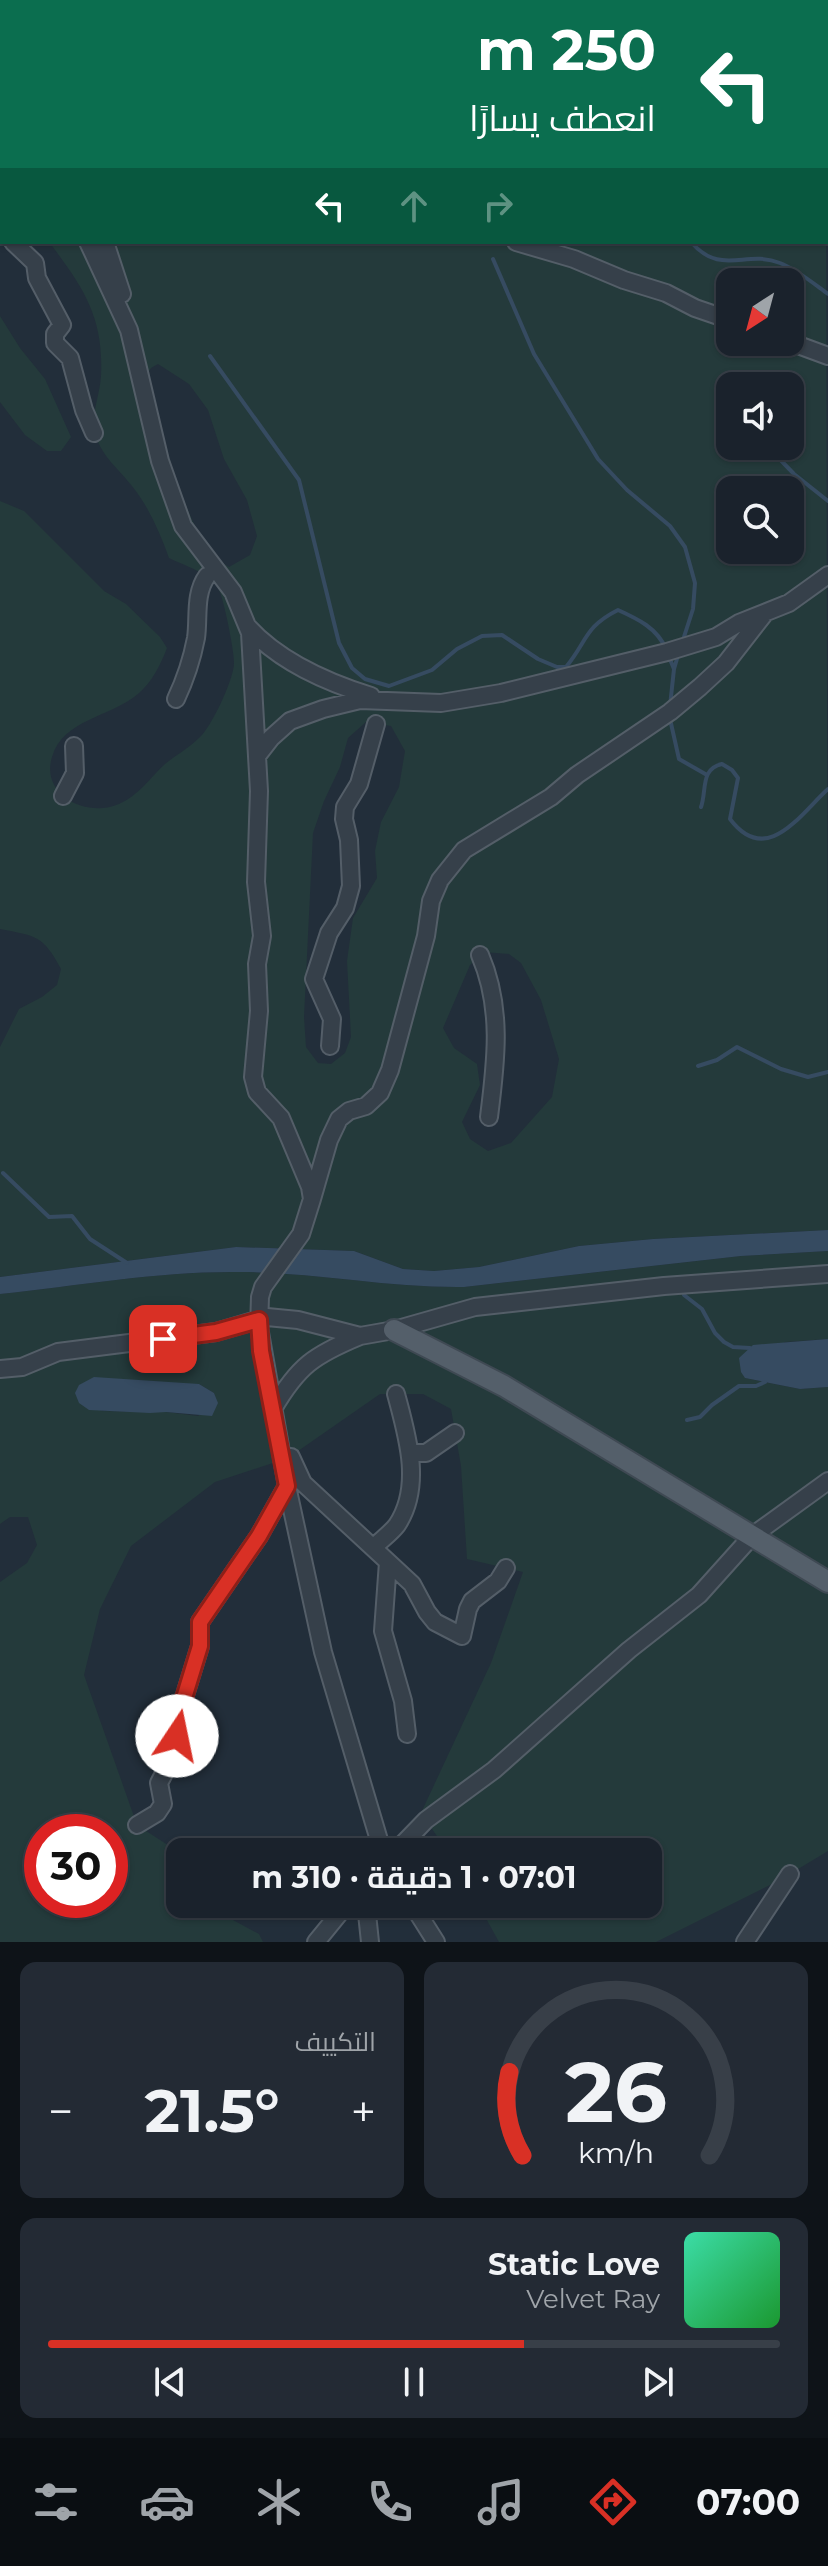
<!DOCTYPE html>
<html lang="ar">
<head>
<meta charset="utf-8">
<style>
  :root { --surface:#1a222c; --page:#232a34; --text:#f1f3f6; --muted:#9fa4a9; --line:#383f48; --accent:#d93025 }
  body { margin:0; font-family:Montserrat,Cairo,sans-serif; background:var(--page); color:var(--text); direction:rtl; height:100vh; display:flex; flex-direction:column; font-size:30px; white-space:nowrap }
  * { box-sizing:border-box; margin:0 }
  p { font-size:26px; color:var(--muted) }
  .icon { flex:none; width:44px; height:44px; fill:none; stroke:currentColor; stroke-width:2; stroke-linecap:round; stroke-linejoin:round }
  .map { position:relative; height:1942px; overflow:hidden; direction:ltr }
  .sheet { display:flex; flex-direction:column; gap:20px; padding:20px; background:#0e1318; flex:1 }
  .sheet>* { flex:none }
  .top-card { position:absolute; left:0px; top:0px; width:828px; height:244px; box-shadow:0 2px 6px #0004,0 0 0 2px var(--line); direction:rtl; background:#0b6e4f; color:#fff; overflow:hidden }
  .needle { width:52px; rotate:216deg }
  .fabs { position:absolute; left:716px; top:268px; display:grid; gap:16px }
  .fabs a { display:grid; place-items:center; width:88px; height:88px; border-radius:16px; background:var(--surface); box-shadow:0 2px 6px #0004,0 0 0 2px var(--line); font-size:40px }
  .speed { position:absolute; left:24px; top:1814px; display:flex; gap:16px; font-size:40px; font-weight:700; text-align:center }
  .speed>* { display:grid; place-content:center; width:104px; height:104px; border-radius:50%; background:var(--surface); box-shadow:0 2px 6px #0004,0 0 0 2px var(--line); line-height:1 }
  .speed .limit { border:12px solid #d22; background:#fff; color:#111 }
  .pin { position:absolute; display:grid; place-items:center; width:68px; height:68px; color:#fff; margin:-34px; border-radius:16px; box-shadow:0 4px 12px #0006 }
  .me { position:absolute; width:88px; margin:-44px; rotate:11deg; stroke-linejoin:round; filter:drop-shadow(0 0 6px #0008) }
  .turn { display:flex; align-items:center; gap:28px; height:168px; padding:0 40px; font-size:36px }
  .turn .icon { width:104px; height:104px; stroke-width:2.5 }
  .turn b { display:block; font-size:56px; line-height:68px }
  .lanes { display:flex; align-items:center; height:76px; padding:0 40px; background:#0003; justify-content:center; gap:40px; direction:ltr }
  .lanes .off { opacity:.35 }
  .big { font-size:60px; font-weight:700; line-height:1.1 }
  .sheet .card { flex:1; display:flex; flex-direction:column; justify-content:center; gap:12px; min-width:0; padding:0 28px; border-radius:16px; background:var(--page) }
  .sheet .dial { align-items:center; gap:0 }
  .dial svg { height:208px; overflow:visible; fill:none; stroke:var(--line); stroke-width:7; stroke-linecap:round; text-anchor:middle }
  .dial text { fill:var(--text); stroke:none }
  .song { display:flex; align-items:center; gap:24px }
  .cover { width:96px; height:96px; border-radius:12px; background:linear-gradient(135deg,hsl(160 70% 55%),hsl(130 70% 35%)) }
  .played { height:8px; border-radius:4px; background:linear-gradient(90deg,var(--accent) 65%,var(--line) 65%) }
  .keys { display:flex; justify-content:space-around; direction:ltr }
  .heat { display:flex; justify-content:space-between; align-items:center; font-size:44px; direction:ltr }
  .sheet .tiles { flex:1; display:grid; gap:20px; grid-template-columns:1fr 1fr }
  .card:last-child { grid-column:span 2 }
  .trip { position:absolute; left:166px; top:1838px; width:496px; height:80px; border-radius:16px; background:var(--surface); box-shadow:0 2px 6px #0004,0 0 0 2px var(--line); font-weight:700; line-height:80px; text-align:center; direction:rtl }
  .tab-bar { display:flex; height:128px; justify-content:space-around; align-items:center; background:#0a0e12; color:var(--muted) }
  .tab-bar .icon { width:56px; height:56px }
  .tab-bar .current { color:var(--accent) }
  .tab-bar b { font-size:36px; color:var(--text) }
  .map>svg:first-child { display:block }
</style>
</head>
<body>
<div class="map">
<svg width="828" height="1942" viewBox="0 0 828 1942">
  <rect width="100%" height="100%" fill="#222e3a"/>
  <path fill="#243a3b" fill-rule="evenodd" d="M0,0H340L343,2H2V183Z
    M375,0H730L380,2Z
    M826,132L828,1230L653,1239L579,1246L479,1267L434,1271L403,1269L354,1251L236,1247L0,1277V1047L19,1009L42,997L57,985L61,969C43,935 36,936 0,929V501L24,511L104,591L126,604L160,637L167,648C160,666 152,682 138,694C111,717 63,719 52,757C40,796 88,818 119,804C138,796 151,777 165,764C176,755 189,748 199,738C211,728 235,677 234,662C234,650 224,600 219,590C211,573 185,566 169,558C160,533 149,507 132,486C119,469 104,459 96,437C89,420 100,395 101,376C104,317 83,287 49,242H826ZM730,282H790V342H730ZM158,364L189,384L208,410L224,459L247,500L257,536L250,555L229,567C184,542 163,426 145,378L151,368ZM730,386H790V446H730ZM730,490H790V550H730ZM366,722L391,726L405,751L399,787L381,822L375,851L377,878L353,918L347,961L351,1037L345,1053L331,1064L318,1063L306,1047L304,1017L313,833L324,801L340,767L348,738ZM483,952L509,954L521,963L541,1000L559,1059L552,1097L511,1143L488,1151L470,1139L462,1122L480,1085L477,1064L454,1048L443,1028L470,965Z
    M0,316L20,348L45,379L71,437L61,451H47L25,435L0,402Z
    M828,1251V1339L785,1342L745,1378L800,1389L828,1387V1851L780,1880L656,1942H499L478,1904H648V1852H448L421,1813L491,1663L523,1572L467,1559L461,1466L451,1409L423,1394H380L288,1458L215,1482L131,1546L100,1609L84,1675L137,1825L180,1853V1904H207L209,1907L259,1934L263,1942H0V1582L27,1563L37,1545L28,1517H10L0,1524V1294C77,1286 155,1272 232,1272C309,1271 386,1288 464,1287L741,1256ZM199,1384L214,1393L217,1403L198,1416L166,1412L100,1411ZM42,1832H110V1900H42Z"/>
  <path fill="#364b61" d="M828,1230V1251L741,1256L464,1287C386,1288 309,1271 232,1272C155,1272 77,1286 0,1294V1277L236,1247L354,1251L403,1269L434,1271L479,1267L579,1246L653,1239Z
    M828,1339V1387L800,1389L745,1378L741,1372L739,1358L753,1345Z
    M94,1377L199,1384L214,1393L218,1403L212,1416L166,1412L150,1413L89,1410L79,1403L75,1393L79,1385Z"/>
  <g fill="none" stroke-linecap="round" stroke-linejoin="round">
    <path stroke="#364b61" stroke-width="4" d="M826,89L828,88
      M691,242C721,277 746,249 780,263C796,269 813,283 828,294
      M493,259L534,354L598,459L627,490L670,526L685,547L695,583L693,609L682,643
      M210,356L299,480L339,643L352,668L365,679L389,686L432,670L457,649L482,636L502,635L538,659L557,667H566C587,642 584,627 618,610C638,619 657,628 666,649
      M767,446L794,474L828,501
      M669,657L674,669
      M670,706L674,669L679,652
      M670,719L679,759L707,775
      M701,807C707,790 700,769 722,764L732,770L738,778L730,819C767,868 801,813 828,789
      M698,1066L717,1060L737,1047L781,1069L808,1077L828,1072
      M3,1173L49,1217L72,1216L90,1239L127,1263
      M684,1295L702,1309L715,1333L724,1342L733,1347L750,1348
      M687,1420L700,1417L712,1405L739,1386H756L765,1382"/>
    <g stroke="#545e68" stroke-width="20">
      <path id="minor" d="M88,0L91,2
        M708,0L709,2
        M826,11L828,8
        M826,65H828
        M0,87L2,90
        M0,219L2,223
        M13,242L35,263L37,278L62,325L55,334V343L70,358L84,410L94,433
        M88,242L129,330L160,461L183,526L233,592L250,633L259,791L256,882L262,936L257,964L259,1011L253,1077L257,1092L281,1118L310,1187L312,1199L301,1234L263,1287L260,1297L259,1327L287,1486L323,1652L379,1840V1852
        M105,242L122,294
        M516,242L574,259L624,280L666,293L695,308L730,320
        M790,342L828,356
        M248,627C280,662 326,682 371,696
        M176,699C185,680 192,659 196,638C199,618 194,594 207,576
        M257,756L271,738L290,721L323,709L360,700L441,703L501,693L667,652L716,637L739,623L789,603L828,575
        M63,796L75,773L74,746
        M480,955C503,1008 496,1062 489,1117
        M330,1046L332,1019L314,979L329,933L345,908L351,886L349,840L344,819L345,807L359,784L376,724
        M312,1199L329,1140L339,1119L349,1111L366,1106L380,1093L390,1070L426,936L431,901L440,880L464,850L551,797L577,775L670,712L700,687L726,663L765,613
        M0,1369L22,1367L58,1352L216,1332L267,1317L298,1320L360,1336L394,1330L475,1307L664,1286L828,1274
        M273,1409C298,1366 314,1355 360,1336
        M410,1453H426L455,1433
        M291,1457L303,1483L412,1584L427,1612L435,1622L462,1636L468,1609L472,1601L498,1581L506,1568
        M374,1547C381,1540 391,1533 397,1525C423,1486 407,1435 396,1394
        M388,1562L383,1631L403,1701L407,1734
        M137,1825L157,1813L163,1804L159,1783L169,1764L177,1736L181,1708L200,1646V1622L259,1536L287,1486
        M395,1852L426,1820L494,1770L629,1650L699,1595L752,1536L828,1481
        M366,1904L370,1942
        M412,1904L436,1942
        M316,1942L347,1904
        M745,1942L790,1874"/>
    </g>
    <g stroke="#3f4953" stroke-width="24">
      <path id="major" d="M394,1330L504,1386L828,1582"/>
    </g>
    <use href="#minor" stroke="#36404a" stroke-width="16"/>
    <use href="#major" stroke="#545f6a" stroke-width="20"/>
  </g>
  <g fill="none" stroke-linecap="round" stroke-linejoin="round">
    <g stroke="#8d1f18" stroke-width="20">
      <path id="route" d="M163,1339L216,1332L259,1320L261,1351L287,1486L259,1536L200,1622V1646L181,1708L177,1736"/>
    </g>
    <use href="#route" stroke="#d93025" stroke-width="14"/>
  </g>
</svg>
<div class="fabs">
<a><svg class="needle" viewBox="-14 -14 28 28"><path d="M0-13l5 13h-10z" fill="#e53935"/><path d="M0 13l5-13h-10z" fill="#9fa4a9"/></svg></a>
<a><svg class="icon" aria-label="sound" viewBox="0 0 24 24"><path d="M4 9h4l5-4v14l-5-4H4zM17 9q2 3 0 6"/></svg></a>
<a><svg class="icon" aria-label="search" viewBox="0 0 24 24"><circle cx="10" cy="10" r="6"/><path d="M15 15l6 6"/></svg></a>
</div>
<div class="speed"><div class="limit">30</div></div>
<div class="pin" style="left:163px;top:1339px;background:#d93025"><svg class="icon" aria-label="arrive" viewBox="0 0 24 24"><path d="M6 21V4h12l-3 4 3 4H6"/></svg></div>
<svg class="me" style="left:177px;top:1736px" viewBox="-20 -20 40 40"><circle r="19" fill="#fff"/><path d="M0-13L10 11 0 6-10 11z" fill="#d93025"/></svg>
<div class="trip">07:01 · 1 دقيقة · 310 m</div>
<div class="top-card">
<div class="turn"><svg class="icon" aria-label="left" viewBox="0 0 24 24"><path d="M17 20v-9H6M10 6l-5 5 5 5"/></svg><div><b>250 m</b>انعطف يسارًا</div></div>
<div class="lanes"><svg class="icon" aria-label="left" viewBox="0 0 24 24"><path d="M17 20v-9H6M10 6l-5 5 5 5"/></svg><svg class="icon off" aria-label="ahead" viewBox="0 0 24 24"><path d="M12 20V5M6 11l6-6 6 6"/></svg><svg class="icon off" aria-label="right" viewBox="0 0 24 24"><path d="M7 20v-9h11M14 6l5 5-5 5"/></svg></div>
</div>
</div>
<section class="sheet">
<div class="tiles">
<div class="card dial"><svg viewBox="0 0 100 80">
<path d="M14 69A42 42 0 1 1 86 69"/>
<path d="M14 69A42 42 0 0 1 9 37" stroke="#d93025"/>
<text x="50" y="56" font-size="32" font-weight="700">26</text>
<text x="50" y="72" font-size="11">km/h</text>
</svg></div>
<div class="card"><p>التكييف</p>
<div class="heat"><a>−</a><b class="big">21.5°</b><a>+</a></div>
</div>
<div class="card">
<div class="song"><i class="cover"></i><div><b>Static Love</b><p>Velvet Ray</p></div></div>
<div class="played"></div>
<div class="keys"><svg class="icon" aria-label="previous" viewBox="0 0 24 24"><path d="M18 5L8 12l10 7zM5 5v14"/></svg><svg class="icon" aria-label="pause" viewBox="0 0 24 24"><path d="M8 5v14M16 5v14"/></svg><svg class="icon" aria-label="next" viewBox="0 0 24 24"><path d="M6 5l10 7-10 7zM19 5v14"/></svg></div>
</div>
</div>
</section>
<nav class="tab-bar">
<b>07:00</b>
<svg class="icon current" aria-label="directions" viewBox="0 0 24 24"><path d="M12 3l9 9-9 9-9-9zM9 14v-3h6M13 9l2 2-2 2"/></svg>
<svg class="icon" aria-label="music" viewBox="0 0 24 24"><path d="M9 18V5l10-2v13"/><circle cx="6" cy="18" r="3"/><circle cx="16" cy="16" r="3"/></svg>
<svg class="icon" aria-label="phone" viewBox="0 0 24 24"><path d="M5 4h4l2 5-3 2q2 4 5 5l2-3 5 2v4C11 20 4 13 5 4z"/></svg>
<svg class="icon" aria-label="climate" viewBox="0 0 24 24"><path d="M12 3v18M4 7l16 10M4 17L20 7"/></svg>
<svg class="icon" aria-label="car" viewBox="0 0 24 24"><path d="M5 17H2v-5l4-1 3-4h7l3 4 3 1v5h-3M9 17h6M6 11h13"/><circle cx="7" cy="17" r="2"/><circle cx="17" cy="17" r="2"/></svg>
<svg class="icon" aria-label="filters" viewBox="0 0 24 24"><path d="M4 7h16M4 17h16"/><circle cx="9" cy="7" r="2"/><circle cx="15" cy="17" r="2"/></svg>
</nav>
</body>
</html>
